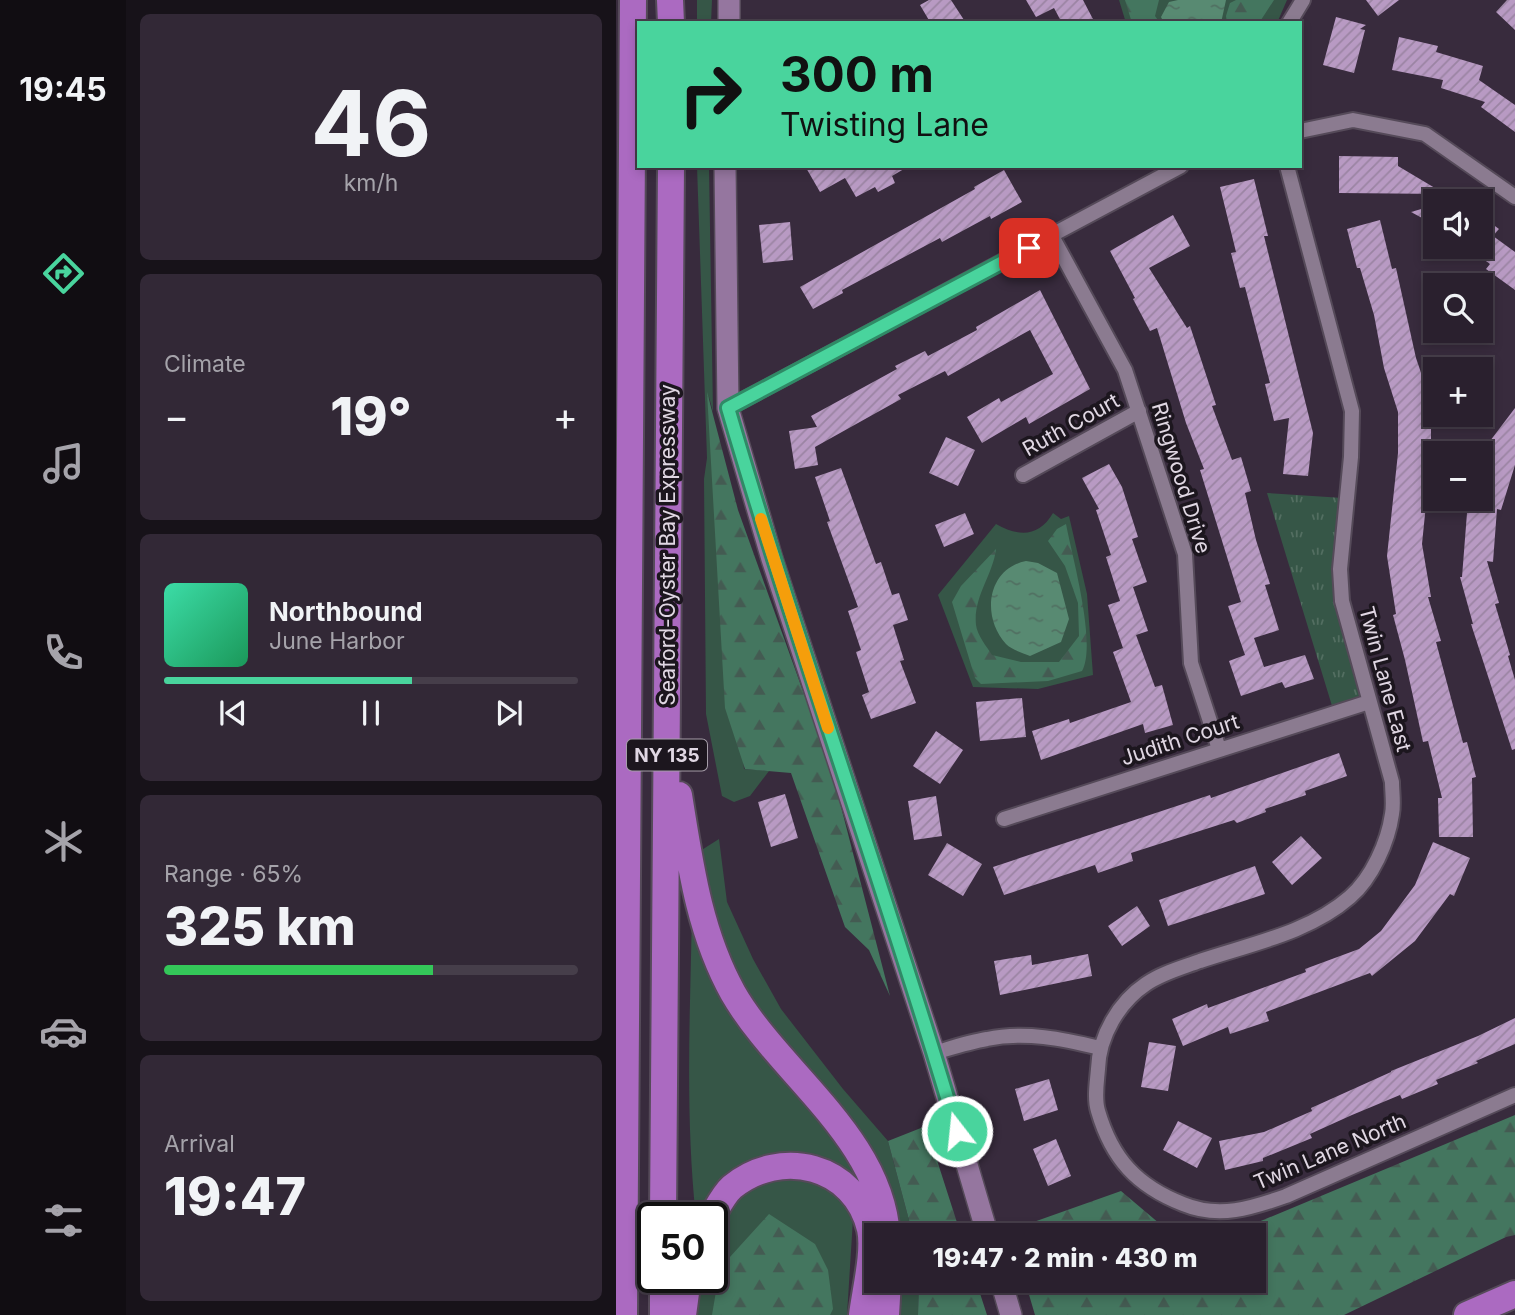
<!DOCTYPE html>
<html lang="en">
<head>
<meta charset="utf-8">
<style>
  :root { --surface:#2a202e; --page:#322836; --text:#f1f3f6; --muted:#a5a3aa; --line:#463e4a; --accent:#49d49d }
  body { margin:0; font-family:Inter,sans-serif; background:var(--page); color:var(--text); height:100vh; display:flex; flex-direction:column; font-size:26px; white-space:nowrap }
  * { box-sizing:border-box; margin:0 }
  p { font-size:23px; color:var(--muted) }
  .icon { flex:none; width:38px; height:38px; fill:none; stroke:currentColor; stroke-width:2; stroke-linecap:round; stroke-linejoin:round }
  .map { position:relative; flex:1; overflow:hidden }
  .details { display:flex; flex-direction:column; gap:14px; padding:14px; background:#171219; width:490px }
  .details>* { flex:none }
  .hud { position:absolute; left:21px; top:21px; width:665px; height:147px; border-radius:0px; box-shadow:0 4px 10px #0003,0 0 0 2px var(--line); background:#49d49d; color:#111; overflow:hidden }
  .tools { position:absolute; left:807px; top:189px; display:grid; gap:14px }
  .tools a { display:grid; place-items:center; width:70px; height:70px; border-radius:0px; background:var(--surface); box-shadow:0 4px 10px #0003,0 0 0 2px var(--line); font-size:35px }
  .speed { position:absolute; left:21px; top:1202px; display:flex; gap:14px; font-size:35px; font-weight:700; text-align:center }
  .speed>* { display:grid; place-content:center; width:91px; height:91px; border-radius:50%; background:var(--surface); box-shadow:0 4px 10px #0003,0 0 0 2px var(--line); line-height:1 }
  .speed .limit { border:4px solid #111; border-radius:10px; background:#fff; color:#111 }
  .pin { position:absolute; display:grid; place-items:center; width:60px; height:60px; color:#fff; margin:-30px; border-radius:14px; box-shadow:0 4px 10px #0006 }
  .me { position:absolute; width:77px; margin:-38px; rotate:344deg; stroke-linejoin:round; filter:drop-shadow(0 0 5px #0008) }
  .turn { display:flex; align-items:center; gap:24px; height:147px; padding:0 28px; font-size:32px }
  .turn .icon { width:91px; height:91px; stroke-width:2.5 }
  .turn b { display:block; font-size:49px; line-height:60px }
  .big { font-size:52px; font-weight:800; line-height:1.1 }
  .details .card { flex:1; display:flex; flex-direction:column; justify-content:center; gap:10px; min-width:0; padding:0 24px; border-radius:10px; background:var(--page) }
  .details .dial { align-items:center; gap:0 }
  .dial b { font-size:91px; line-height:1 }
  .song { display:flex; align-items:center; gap:21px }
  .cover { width:84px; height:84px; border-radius:10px; background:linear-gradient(135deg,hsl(160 70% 55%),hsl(150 70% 35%)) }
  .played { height:7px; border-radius:4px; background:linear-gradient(90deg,var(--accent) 60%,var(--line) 60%) }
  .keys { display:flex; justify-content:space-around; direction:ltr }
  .heat { display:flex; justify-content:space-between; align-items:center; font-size:38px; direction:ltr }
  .charge { height:10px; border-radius:5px; background:linear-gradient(90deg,#34c759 65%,var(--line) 0) }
  .trip { position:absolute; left:248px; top:1223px; width:402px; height:70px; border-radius:0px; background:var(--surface); box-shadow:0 4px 10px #0003,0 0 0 2px var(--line); font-weight:800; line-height:70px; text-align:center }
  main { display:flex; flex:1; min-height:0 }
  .tab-bar { display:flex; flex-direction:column; width:126px; justify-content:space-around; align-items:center; background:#110d12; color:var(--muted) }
  .tab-bar .icon { width:49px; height:49px }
  .tab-bar .current { color:var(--accent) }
  .tab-bar b { font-size:32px; color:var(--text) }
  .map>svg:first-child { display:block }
</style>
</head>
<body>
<main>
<nav class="tab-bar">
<b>19:45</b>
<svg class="icon current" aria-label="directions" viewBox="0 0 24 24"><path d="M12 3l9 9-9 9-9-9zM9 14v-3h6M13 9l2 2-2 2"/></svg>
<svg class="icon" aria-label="music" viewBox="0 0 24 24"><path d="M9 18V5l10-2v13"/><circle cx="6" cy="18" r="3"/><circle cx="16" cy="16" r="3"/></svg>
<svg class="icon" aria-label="phone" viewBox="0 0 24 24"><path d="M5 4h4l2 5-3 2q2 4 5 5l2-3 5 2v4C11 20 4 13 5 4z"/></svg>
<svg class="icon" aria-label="climate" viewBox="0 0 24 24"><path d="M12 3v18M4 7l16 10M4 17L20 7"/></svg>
<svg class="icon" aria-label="car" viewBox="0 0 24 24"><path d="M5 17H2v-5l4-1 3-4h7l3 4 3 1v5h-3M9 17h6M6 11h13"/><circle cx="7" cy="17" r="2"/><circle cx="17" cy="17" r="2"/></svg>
<svg class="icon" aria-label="filters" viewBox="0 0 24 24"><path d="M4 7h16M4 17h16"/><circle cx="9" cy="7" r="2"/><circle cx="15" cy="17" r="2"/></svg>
</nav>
<section class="details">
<div class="card dial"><b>46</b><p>km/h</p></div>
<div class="card"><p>Climate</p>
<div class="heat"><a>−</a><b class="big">19°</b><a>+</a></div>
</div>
<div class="card">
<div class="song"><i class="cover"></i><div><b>Northbound</b><p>June Harbor</p></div></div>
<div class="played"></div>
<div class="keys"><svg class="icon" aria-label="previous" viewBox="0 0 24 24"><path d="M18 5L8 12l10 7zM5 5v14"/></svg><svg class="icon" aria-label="pause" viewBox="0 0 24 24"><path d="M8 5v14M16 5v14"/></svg><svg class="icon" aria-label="next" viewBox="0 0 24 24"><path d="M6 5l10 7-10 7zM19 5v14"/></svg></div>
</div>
<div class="card"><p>Range · 65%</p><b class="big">325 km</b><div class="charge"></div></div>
<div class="card"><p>Arrival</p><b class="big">19:47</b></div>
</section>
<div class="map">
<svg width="899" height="1315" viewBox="0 0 899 1315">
  <defs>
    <pattern id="forest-firs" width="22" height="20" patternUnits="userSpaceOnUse" patternTransform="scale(1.75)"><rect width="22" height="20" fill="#44765f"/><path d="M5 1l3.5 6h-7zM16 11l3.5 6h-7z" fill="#445b52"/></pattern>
    <pattern id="park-tufts" width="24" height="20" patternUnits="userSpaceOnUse" patternTransform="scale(1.75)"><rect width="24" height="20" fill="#365647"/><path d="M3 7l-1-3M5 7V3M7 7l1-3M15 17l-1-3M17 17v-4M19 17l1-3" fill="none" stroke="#536e61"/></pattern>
    <pattern id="water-ripples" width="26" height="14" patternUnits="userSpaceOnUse" patternTransform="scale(1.75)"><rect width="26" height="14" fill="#588a72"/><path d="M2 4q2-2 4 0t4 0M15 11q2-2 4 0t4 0" fill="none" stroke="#517062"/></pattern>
    <pattern id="building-hatch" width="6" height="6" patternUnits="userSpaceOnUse" patternTransform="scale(1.75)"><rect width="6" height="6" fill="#b89ac3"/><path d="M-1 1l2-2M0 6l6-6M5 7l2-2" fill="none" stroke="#9b84a3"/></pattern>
  </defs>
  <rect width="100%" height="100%" fill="#382b3d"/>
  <path fill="#365647" d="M81,0H96L95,23H81Z
    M503,0H671L661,23H510Z
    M81,166H93L97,412L93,397L128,769L153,771L134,796L118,802L106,796L90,714L88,479L91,458Z
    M437,513L445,519L453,516L471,594L477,675L422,689L357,687L322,595L380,524C403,537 423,537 437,513Z
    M103,839L111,902L137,959L165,1009L227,1089L272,1141L297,1235H281L140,1016L93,916L84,851Z
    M76,913L235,1157L244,1174L234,1180L156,1159L87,1218H80C69,1116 74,1015 76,913Z
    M166,1174L203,1180L229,1201L237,1219L231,1315H79L85,1278H96V1242L103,1221L131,1188Z
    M284,1281H303L302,1315H284Z"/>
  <path fill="url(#forest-firs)" d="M509,0H543L539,16L544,23H516Z
    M620,0H658L643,23H611L610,16L614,3Z
    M91,392L122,510L216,772L274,996L253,950L229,927L175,773L129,769L109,708Z
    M450,524C456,556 481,644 466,671L432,681L365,684L359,678L336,602L345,586L380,549C377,575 357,597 360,625C361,635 371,647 376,655L405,662H443L463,636L462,603L449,566L432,541L441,529Z
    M899,1115V1235L890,1237L728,1315H419L409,1281H639V1236L623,1235L628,1228Z
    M310,1126L345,1235H297L272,1141Z
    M505,1191L557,1235H397L395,1230Z
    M153,1214L199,1244L212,1270L217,1309L214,1315H96L104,1268Z
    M303,1281H360L371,1315H302Z"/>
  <path fill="url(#park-tufts)" d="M651,493L727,498L719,564L749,699L717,709Z"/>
  <path fill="url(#water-ripples)" d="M562,0H610L605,23H548L545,17L553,2Z
    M410,561L422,563L441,573L453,619L445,642L414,656C407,653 396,650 390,644C365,617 371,569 410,561Z"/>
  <path fill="url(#building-hatch)" d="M313,0H335L348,20L346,21L347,23H312L314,22L304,5Z
    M410,0H467L479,23H446L438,8L420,17Z
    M750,0H783L762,16Z
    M891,0H899V30L880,12Z
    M720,17L750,25L744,29L749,30L738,73L707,65Z
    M783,37L822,46L820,52L867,66L863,80L899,105V132L865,107L869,102L825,88L827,80L776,70Z
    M723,156L782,157V166L829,194L723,193Z
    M189,166H293L276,176L279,183L262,192L259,187L240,197L229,178L204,192Z
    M388,170L406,202L375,219L374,216L326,242L324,238L226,290L227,293L197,309L184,287L359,189L358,187Z
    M638,179L652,236H648L697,433L692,476L667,474L673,418L658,421L649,384L654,383L629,287L624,288L615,253L620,252L604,187Z
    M819,205V225L795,212Z
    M557,215L574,246L533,268L571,328L574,326L600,405L596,406L616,460L625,457L635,491L629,493L640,540L654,584L649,585L663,630L638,638L648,667L689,655L698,679L669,688L666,682L625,696L613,661L629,655L612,606L625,602L584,470L588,469L570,423L541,328L534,331L517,299L519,298L494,251Z
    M864,215L883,229L877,236L899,252V290L870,269L874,264L851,247H864Z
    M764,220L776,269L780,268L800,358L815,402V455L806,544L815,597H812L825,641L820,642L847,743L851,742L860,777L856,778L857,837H823L822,798H826L812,741L807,742L789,660L777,615L780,614L771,556L782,453V412L768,368L758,315L744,268H741L731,229Z
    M174,222L177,260L147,263L143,225Z
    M424,290L474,389L413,424L410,417L366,443L351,417L383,398L385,402L437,374L414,330L332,376L329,371L282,395L285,399L199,447L202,465L179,469L173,431L201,427L195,416L281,369L279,366L309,351L312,356L361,330L360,327Z
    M899,408V465L885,510L881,509L877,562L871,561L883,603L879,604L894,655L892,656L899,680V749L896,750L855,624H857L844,577H846L851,513L856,499H864V471L874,441Z
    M330,437L359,450L342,486L313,473Z
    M493,464L506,487L522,537L516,539L531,582L517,587L532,631L520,635L539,687L546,685L557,725L529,733L527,724L425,760L416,731L453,719L454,723L515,702L497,652L507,648L492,605L504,601L490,557L495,555L480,510L483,509L466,478Z
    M225,468L260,564L265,562L276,595L283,593L292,620L277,625L288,660L284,661L300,703L255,719L246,695L253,692L240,652L245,650L232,611L242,607L211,522L214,521L199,477Z
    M349,513L358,534L328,547L319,525Z
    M406,698L410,737L364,741L360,702Z
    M320,731L347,750L324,784L297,766Z
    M723,753L731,776L689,791L690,795L649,809L650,812L621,823L618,820L515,853L517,861L482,873L479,865L388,895L377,867L594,795L595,798Z
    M169,794L182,838L155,847L142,802Z
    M320,796L326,836L298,840L292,801Z
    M685,836L706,858L676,885L656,862Z
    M817,842L854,858L838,896L834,894L799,941L756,976L754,973L650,1012L653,1021L614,1034L612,1027L567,1046L556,1019L591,1004L592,1008L690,972L689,969L743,949L765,931L799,885Z
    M331,843L366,864L347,896L312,875Z
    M639,866L649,894L552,926L543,900Z
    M521,906L534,926L506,946L492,926Z
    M472,954L476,976L384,995L378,961L415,955L416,965Z
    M899,1018V1044L860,1061L862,1063L820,1080L822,1084L786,1099L784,1095L736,1115L694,1134L696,1138L647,1158V1161L609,1170L603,1141L648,1132L696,1111L695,1108L775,1072V1071L862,1036Z
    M533,1042L560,1046L552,1091L525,1087Z
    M433,1079L442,1110L408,1121L399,1089Z
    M562,1121L596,1138L581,1168L547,1150Z
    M440,1139L455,1176L432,1186L417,1149Z"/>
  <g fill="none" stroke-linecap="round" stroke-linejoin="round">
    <g stroke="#554a59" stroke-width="18">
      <path id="street" d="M673,23L687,0
        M684,131L737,120L809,134L899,197
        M671,166L736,411L735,457L724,569L726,601L776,782C776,792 778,804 776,814C772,842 756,878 734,897C693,933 634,944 584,961C565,968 546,973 530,984C503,1002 483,1036 482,1069C481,1082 478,1098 482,1111C496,1159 521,1186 567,1204C603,1219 636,1208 670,1196L899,1095
        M436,236L509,370L569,554L575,663L603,749
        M112,408L565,166
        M407,475L523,411
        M388,819L753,702
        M318,1053C335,1048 353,1042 371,1039C409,1031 447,1039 484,1048"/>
    </g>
    <g stroke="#554a59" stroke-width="24">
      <path id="secondary" d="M113,23V0
        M109,166L112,408L156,559L318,1053L372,1236
        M385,1281L395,1315"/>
    </g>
    <g stroke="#554a59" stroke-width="30">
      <path id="highway" d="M54,0L55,23
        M63,795C74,863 83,932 117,993C163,1073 265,1137 271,1236
        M47,1218L55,166
        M95,1218C101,1208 108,1194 116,1187C165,1147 239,1165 254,1229C259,1251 249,1291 246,1315
        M47,1278V1315
        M8,1315L17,0
        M67,1315L72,1278
        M270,1315L272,1281
        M851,1315L899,1294"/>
    </g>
    <use href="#street" stroke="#8b7b90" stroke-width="14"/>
    <use href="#secondary" stroke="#95769f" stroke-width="21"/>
    <use href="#highway" stroke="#ab6ac1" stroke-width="26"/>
  </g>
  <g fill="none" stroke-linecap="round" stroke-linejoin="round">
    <g stroke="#2f8a66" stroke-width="18">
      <path id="route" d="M341,1131C270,889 183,651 112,408L413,248"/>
    </g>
    <use href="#route" stroke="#49d49d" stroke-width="12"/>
    <path stroke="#f59e0b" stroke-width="12" d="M145,519L212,728"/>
  </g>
  <g text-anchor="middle" stroke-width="7" stroke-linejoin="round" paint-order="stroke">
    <rect fill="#1c161e" stroke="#a59da8" stroke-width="2" x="11" y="739.5" width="80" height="31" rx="5"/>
    <g font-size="19" font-weight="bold" fill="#e0d7e3">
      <text x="51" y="762">NY 135</text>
    </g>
    <g font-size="21" fill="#e0d7e3" stroke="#1c161e">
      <text transform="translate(455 425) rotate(-29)" y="7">Ruth Court</text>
      <text transform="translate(565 478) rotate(73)" y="7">Ringwood Drive</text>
      <text transform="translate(52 545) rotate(-90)" y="7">Seaford-Oyster Bay Expressway</text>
      <text transform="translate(769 679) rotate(75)" y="7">Twin Lane East</text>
      <text transform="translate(564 740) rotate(-18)" y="7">Judith Court</text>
      <text transform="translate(714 1152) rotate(-23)" y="7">Twin Lane North</text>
    </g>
  </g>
</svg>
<div class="tools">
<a><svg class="icon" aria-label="sound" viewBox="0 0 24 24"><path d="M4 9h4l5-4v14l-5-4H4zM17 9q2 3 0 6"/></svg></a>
<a><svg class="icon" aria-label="search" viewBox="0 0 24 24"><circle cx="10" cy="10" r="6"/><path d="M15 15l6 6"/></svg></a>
<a>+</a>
<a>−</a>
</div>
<div class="speed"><div class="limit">50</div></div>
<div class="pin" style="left:413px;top:248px;background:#d93025"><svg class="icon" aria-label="arrive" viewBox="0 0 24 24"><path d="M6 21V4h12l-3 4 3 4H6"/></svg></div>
<svg class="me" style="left:341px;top:1131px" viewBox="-20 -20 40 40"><circle r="17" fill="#49d49d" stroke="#fff" stroke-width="3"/><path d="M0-11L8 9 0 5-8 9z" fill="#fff"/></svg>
<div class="trip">19:47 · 2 min · 430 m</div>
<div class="hud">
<div class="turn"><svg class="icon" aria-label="right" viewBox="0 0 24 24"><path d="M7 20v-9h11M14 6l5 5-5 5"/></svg><div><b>300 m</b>Twisting Lane</div></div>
</div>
</div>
</main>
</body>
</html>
